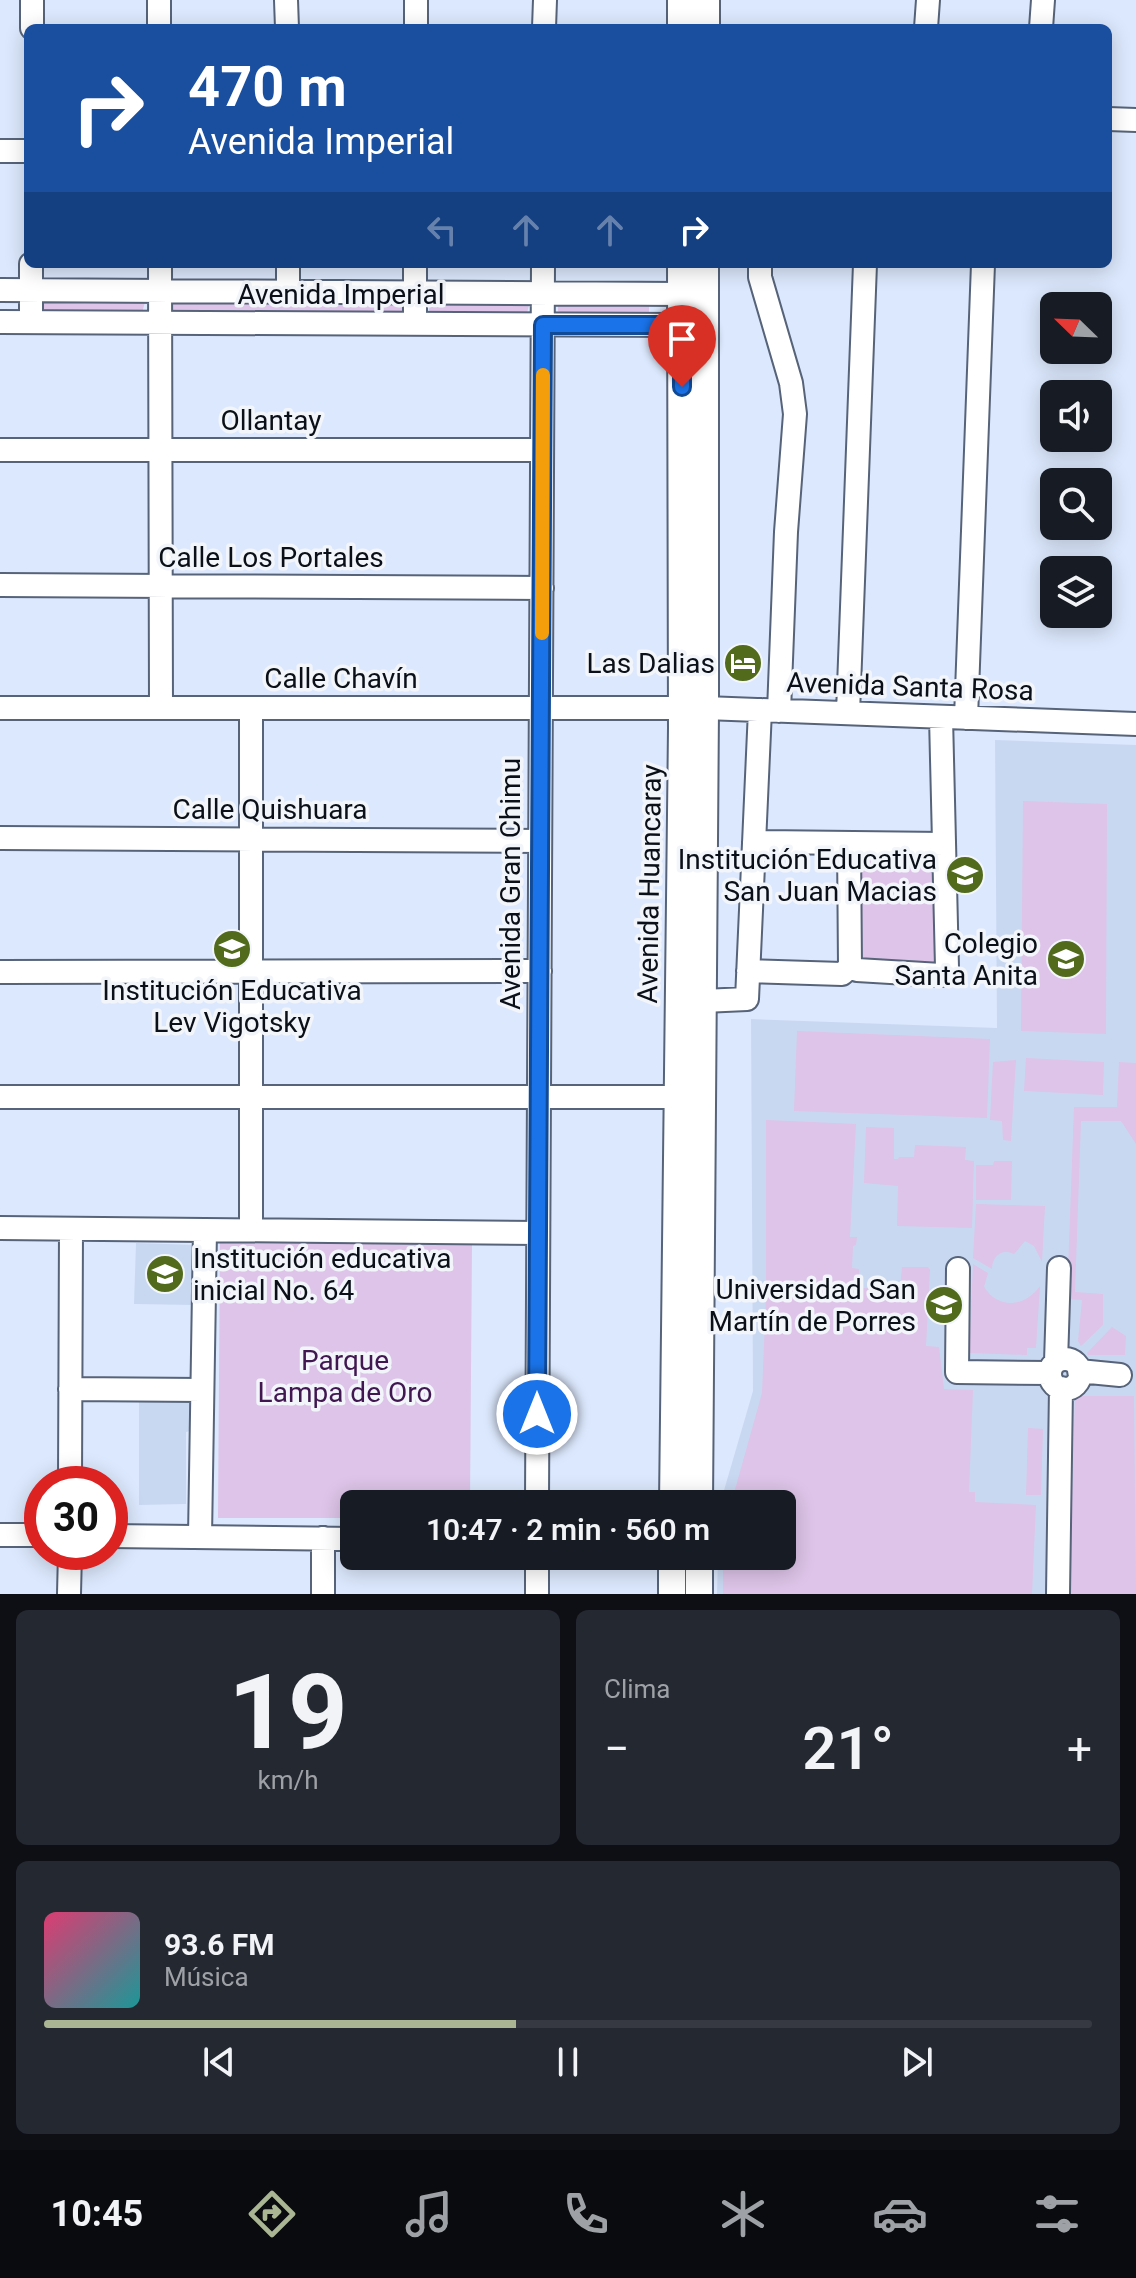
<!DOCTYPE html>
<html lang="es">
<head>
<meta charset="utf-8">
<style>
  :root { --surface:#171b24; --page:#242831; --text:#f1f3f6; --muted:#9ea1a6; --line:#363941; --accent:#a9b593 }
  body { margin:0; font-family:Roboto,sans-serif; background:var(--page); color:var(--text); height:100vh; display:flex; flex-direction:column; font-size:30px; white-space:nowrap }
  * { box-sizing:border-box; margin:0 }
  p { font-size:26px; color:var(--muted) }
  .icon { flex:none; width:44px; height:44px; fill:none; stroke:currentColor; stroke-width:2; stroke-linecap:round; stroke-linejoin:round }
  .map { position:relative; height:1594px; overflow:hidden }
  .sheet { display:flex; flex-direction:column; gap:16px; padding:16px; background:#0d0f14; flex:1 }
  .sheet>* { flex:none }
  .banner { position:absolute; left:24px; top:24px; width:1088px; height:244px; border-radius:12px; box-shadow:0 4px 20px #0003; background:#1a4fa0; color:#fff; overflow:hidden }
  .needle { width:52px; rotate:293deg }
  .controls { position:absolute; left:1040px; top:292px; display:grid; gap:16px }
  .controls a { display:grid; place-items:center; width:72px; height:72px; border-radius:12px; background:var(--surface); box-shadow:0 4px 20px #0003; font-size:40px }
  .speed { position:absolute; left:24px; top:1466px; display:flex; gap:16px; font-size:40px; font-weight:700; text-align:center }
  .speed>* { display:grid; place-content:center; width:104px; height:104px; border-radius:50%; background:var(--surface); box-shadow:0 4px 20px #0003; line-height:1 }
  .speed .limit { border:12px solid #d22; background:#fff; color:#111 }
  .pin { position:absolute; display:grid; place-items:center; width:68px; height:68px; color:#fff; margin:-82px -34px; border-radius:50% 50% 50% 0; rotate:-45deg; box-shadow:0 0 8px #0007 }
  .pin .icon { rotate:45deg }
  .me { position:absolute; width:88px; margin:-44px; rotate:0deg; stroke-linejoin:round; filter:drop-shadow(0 0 6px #0008) }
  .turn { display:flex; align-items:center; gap:28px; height:168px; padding:0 32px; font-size:36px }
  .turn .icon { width:104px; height:104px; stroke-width:2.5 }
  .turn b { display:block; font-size:56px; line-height:68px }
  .lanes { display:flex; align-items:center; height:76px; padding:0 32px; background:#0003; justify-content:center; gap:40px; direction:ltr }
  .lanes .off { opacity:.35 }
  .big { font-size:60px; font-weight:600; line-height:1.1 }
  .sheet .tile { flex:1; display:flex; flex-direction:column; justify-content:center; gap:12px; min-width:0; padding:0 28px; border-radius:12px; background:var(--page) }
  .sheet .dial { align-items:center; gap:0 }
  .dial b { font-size:104px; line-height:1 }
  .song { display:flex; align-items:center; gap:24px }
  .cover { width:96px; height:96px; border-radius:12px; background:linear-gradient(135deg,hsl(340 70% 55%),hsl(180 70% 35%)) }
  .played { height:8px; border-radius:4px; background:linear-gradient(90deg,var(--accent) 45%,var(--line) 45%) }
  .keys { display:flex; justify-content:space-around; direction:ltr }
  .heat { display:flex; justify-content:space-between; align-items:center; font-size:44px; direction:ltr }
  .sheet .tiles { flex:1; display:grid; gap:16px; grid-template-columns:1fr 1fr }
  .tile:last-child { grid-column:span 2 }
  .trip { position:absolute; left:340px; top:1490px; width:456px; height:80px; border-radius:12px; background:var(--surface); box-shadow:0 4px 20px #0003; font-weight:600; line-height:80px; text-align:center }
  .tabs { display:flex; height:128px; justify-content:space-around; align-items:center; background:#090b0e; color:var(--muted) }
  .tabs .icon { width:56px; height:56px }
  .tabs .current { color:var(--accent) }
  .tabs b { font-size:36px; color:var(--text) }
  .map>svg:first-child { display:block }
</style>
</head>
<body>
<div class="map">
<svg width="1136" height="1594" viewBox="0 0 1136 1594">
  <rect width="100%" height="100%" fill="#dce8fd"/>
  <path fill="#c9d8f1" d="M995,740L1136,745V1594H717L718,1556H782V1504H720L753,1391L751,1019L997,1028Z
    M136,1243L196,1245L194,1305L134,1304Z
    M139,1402H190V1431L186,1432V1504L139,1505Z"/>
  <path fill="#ddc4e8" d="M174,296L406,300L401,314L174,313L169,309L170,302Z
    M143,299L145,302L142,313L45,312L42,307L43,300Z
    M649,299V315L563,314L558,311V303Z
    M530,301L527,313L433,314L429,310L430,302Z
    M1023,801L1107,804L1106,1034L1021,1031Z
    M938,853L943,959L933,967L860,961L857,855Z
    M797,1031L990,1039L987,1118L794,1111Z
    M1026,1058L1104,1062L1103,1095L1024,1091Z
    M1016,1060L1011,1141L1003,1140L1002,1121L990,1120L993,1062Z
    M1119,1062L1136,1063V1144L1121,1121H1081L1075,1292L1103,1294V1325L1081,1346L1078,1341L1082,1300L1067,1299L1074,1107H1117Z
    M766,1120L856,1124L850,1237H857L856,1245L853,1246L852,1268L859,1269V1288L900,1289L902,1267H928L930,1270L926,1346L939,1347L944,1389L973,1390L969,1492H975V1502L1036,1505L1032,1594H723V1556H782V1504H731L762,1393L766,1297H845L766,1295Z
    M866,1127L894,1128V1159H898L899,1157H914L915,1145L966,1147L965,1160L974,1161L972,1228L897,1226L898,1186L864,1183Z
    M994,1161H1012L1011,1200H976V1165H993Z
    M976,1204L1045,1206L1042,1262L1034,1246L1025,1241L1014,1254C1002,1248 992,1256 992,1269L973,1258Z
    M220,1241L472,1242L470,1504H354V1518H218Z
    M973,1264L988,1273L984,1287C999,1310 1025,1307 1040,1286L1036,1348H1027V1355L969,1353Z
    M1112,1327L1126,1336L1125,1355H1088L1087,1353Z
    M1075,1396H1134L1136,1594H1069Z
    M1028,1428L1043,1429L1041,1495H1026Z"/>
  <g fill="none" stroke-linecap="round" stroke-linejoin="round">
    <g stroke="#566379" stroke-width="26">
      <path id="minor" d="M159,0V28
        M286,0L287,28
        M32,28V0
        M416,28V0
        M544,28L545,0
        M926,28L928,0
        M1041,28L1043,0
        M1108,119L1136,120
        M0,151H28
        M31,264V322
        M160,264L161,708
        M288,264V292
        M760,264V277L791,383L795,414L786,532L779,711
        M0,290L682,294
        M0,322L682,325
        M415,324V264
        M0,450H542
        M0,585L542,588
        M0,708H705L1136,724
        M848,713L865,264
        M966,718L983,264
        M0,838L540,841
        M754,842L944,844
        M849,843L850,967
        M850,967L857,970L941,975L947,967L941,717
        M748,971L842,974L850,967
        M0,972L540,971
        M703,1001L747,999L760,710
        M0,1097H678
        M0,1228L538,1233
        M251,1230V708
        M958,1269L957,1372L1050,1373
        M1050 1374a15 15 0 1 1 30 0a15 15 0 1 1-30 0Z
        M1056,1362L1059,1268
        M1079,1371L1120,1375
        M70,1389L202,1390
        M70,1484L71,1229
        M537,1504L543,264
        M0,1535H42
        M110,1536L354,1539
        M200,1537L205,1230
        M323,1538V1594
        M537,1556V1594
        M69,1594L70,1552
        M1058,1594L1061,1388"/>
    </g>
    <g stroke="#566379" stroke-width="30">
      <path id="major" d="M706,0V28
        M681,28V0
        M673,1504L682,728L681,264
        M699,1504L705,708V264
        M672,1594V1556
        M699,1594V1556"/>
    </g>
    <use href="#minor" stroke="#fff" stroke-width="22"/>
    <use href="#major" stroke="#fff" stroke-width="26"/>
  </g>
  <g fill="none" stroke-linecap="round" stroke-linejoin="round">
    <g stroke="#114b97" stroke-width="20">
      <path id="route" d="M537,1414L543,325H682V387"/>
    </g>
    <use href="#route" stroke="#1a73e8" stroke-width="14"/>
    <path stroke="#f59e0b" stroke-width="14" d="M542,633L543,375"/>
  </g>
  <defs>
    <g id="hotel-disc" transform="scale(2)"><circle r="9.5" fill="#516a1b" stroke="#f2f5fa"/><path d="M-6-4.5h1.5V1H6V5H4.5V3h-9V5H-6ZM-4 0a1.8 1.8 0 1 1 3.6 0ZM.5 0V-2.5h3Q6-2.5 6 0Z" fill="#fff"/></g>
    <g id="school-disc" transform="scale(2)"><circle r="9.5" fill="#516a1b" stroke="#f2f5fa"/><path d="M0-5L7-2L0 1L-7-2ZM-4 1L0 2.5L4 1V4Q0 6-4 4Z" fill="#fff"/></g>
    <g id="university-disc" transform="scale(2)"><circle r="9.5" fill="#516a1b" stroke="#f2f5fa"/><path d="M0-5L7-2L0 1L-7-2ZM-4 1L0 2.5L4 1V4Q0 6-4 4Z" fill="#fff"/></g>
  </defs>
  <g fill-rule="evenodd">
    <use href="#hotel-disc" x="743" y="663"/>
    <use href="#school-disc" x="965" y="875"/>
    <use href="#school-disc" x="232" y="949"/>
    <use href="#school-disc" x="1066" y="959"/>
    <use href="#school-disc" x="165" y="1274"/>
    <use href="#university-disc" x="944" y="1305"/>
  </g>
  <g text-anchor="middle" stroke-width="7" stroke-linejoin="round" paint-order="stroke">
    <g font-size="28" fill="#0b1018" stroke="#f2f5fa">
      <text x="341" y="304">Avenida Imperial</text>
      <text x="271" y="430">Ollantay</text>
      <text x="271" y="567">Calle Los Portales</text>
      <text x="341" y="688">Calle Chavín</text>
      <text transform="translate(910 686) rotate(2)" y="10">Avenida Santa Rosa</text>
      <text x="270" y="819">Calle Quishuara</text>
      <text transform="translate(510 884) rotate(-90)" y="10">Avenida Gran Chimu</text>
      <text transform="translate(649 884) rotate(-89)" y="10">Avenida Huancaray</text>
    </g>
    <g font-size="28" fill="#0b1018" stroke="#f2f5fa" text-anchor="end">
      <text x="715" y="673">Las Dalias</text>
      <text x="937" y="869">Institución Educativa<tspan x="937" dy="32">San Juan Macias</tspan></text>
      <text x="1038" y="953">Colegio<tspan x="1038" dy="32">Santa Anita</tspan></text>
      <text x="232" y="1000" text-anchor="middle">Institución Educativa<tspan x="232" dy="32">Lev Vigotsky</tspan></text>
      <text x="193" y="1268" text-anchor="start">Institución educativa<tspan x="193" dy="32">inicial No. 64</tspan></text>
      <text x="916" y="1299">Universidad San<tspan x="916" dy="32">Martín de Porres</tspan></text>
    </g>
    <g font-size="28" fill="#411752" stroke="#f2f5fa">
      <text x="345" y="1370">Parque<tspan x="345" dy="32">Lampa de Oro</tspan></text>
    </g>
  </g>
</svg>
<div class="controls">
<a><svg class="needle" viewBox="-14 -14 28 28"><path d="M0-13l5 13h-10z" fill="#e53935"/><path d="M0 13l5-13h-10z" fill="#9ea1a6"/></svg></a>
<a><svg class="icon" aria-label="sound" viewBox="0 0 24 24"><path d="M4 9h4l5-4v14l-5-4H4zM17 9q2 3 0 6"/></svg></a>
<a><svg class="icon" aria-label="search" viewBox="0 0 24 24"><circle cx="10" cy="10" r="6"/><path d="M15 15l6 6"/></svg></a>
<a><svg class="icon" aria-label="layers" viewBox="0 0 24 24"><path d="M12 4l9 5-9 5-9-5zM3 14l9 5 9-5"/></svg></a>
</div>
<div class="speed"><div class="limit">30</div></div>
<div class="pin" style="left:682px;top:387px;background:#d93025"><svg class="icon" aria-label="arrive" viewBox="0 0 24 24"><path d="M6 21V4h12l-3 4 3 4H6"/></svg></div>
<svg class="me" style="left:537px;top:1414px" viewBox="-20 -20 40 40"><circle r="17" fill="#1a73e8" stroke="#fff" stroke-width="3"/><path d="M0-11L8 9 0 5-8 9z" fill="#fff"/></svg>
<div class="trip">10:47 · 2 min · 560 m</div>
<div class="banner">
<div class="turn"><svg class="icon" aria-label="right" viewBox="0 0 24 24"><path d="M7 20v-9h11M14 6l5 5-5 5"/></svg><div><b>470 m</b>Avenida Imperial</div></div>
<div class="lanes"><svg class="icon off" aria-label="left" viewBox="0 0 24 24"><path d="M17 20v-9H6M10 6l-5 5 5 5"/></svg><svg class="icon off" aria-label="ahead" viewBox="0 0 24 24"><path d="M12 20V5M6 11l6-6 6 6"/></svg><svg class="icon off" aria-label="ahead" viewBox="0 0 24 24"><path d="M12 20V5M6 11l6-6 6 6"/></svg><svg class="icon" aria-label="right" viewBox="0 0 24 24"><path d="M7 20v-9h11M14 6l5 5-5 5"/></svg></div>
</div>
</div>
<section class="sheet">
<div class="tiles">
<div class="tile dial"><b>19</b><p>km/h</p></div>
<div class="tile"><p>Clima</p>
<div class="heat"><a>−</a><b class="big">21°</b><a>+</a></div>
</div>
<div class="tile">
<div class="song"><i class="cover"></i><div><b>93.6 FM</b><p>Música</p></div></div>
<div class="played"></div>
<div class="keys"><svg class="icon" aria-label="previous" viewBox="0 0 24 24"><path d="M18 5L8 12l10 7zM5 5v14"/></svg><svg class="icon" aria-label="pause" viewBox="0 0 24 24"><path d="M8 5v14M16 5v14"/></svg><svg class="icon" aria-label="next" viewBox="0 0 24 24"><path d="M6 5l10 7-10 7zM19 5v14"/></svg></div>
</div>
</div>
</section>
<nav class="tabs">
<b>10:45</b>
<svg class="icon current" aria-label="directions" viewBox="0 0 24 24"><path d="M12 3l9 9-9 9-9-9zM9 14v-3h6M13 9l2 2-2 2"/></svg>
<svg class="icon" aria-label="music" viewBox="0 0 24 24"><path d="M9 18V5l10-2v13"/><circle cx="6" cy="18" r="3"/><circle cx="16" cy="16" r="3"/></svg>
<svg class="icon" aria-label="phone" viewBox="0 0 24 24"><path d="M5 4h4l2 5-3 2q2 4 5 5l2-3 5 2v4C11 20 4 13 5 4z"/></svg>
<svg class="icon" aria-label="climate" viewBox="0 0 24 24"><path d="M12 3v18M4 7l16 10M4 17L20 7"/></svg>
<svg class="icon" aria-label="car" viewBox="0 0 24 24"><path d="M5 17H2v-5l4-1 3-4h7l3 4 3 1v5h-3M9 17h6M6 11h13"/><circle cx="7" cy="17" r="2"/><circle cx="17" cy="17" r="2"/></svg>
<svg class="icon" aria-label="filters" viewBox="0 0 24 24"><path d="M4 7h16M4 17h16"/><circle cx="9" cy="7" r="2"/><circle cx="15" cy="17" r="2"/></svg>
</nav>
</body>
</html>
